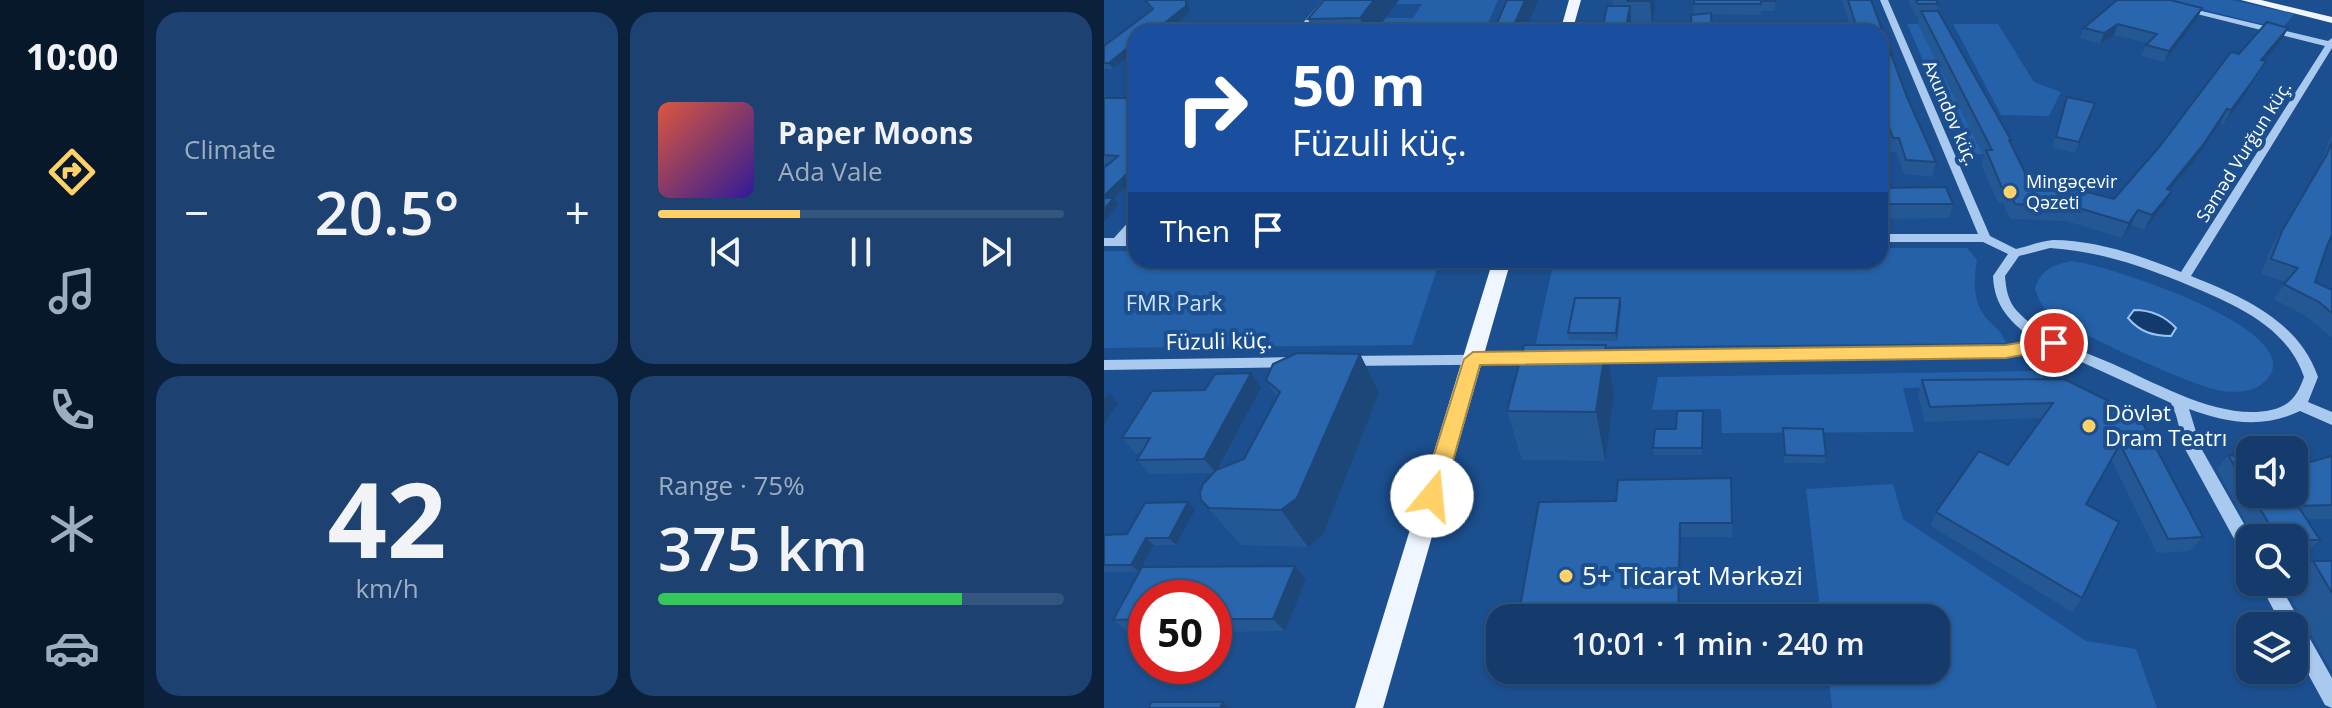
<!DOCTYPE html>
<html lang="en">
<head>
<meta charset="utf-8">
<style>
  :root { --surface:#143b6b; --page:#1d4271; --text:#f1f3f6; --muted:#9dadc1; --line:#33557e; --accent:#ffd166 }
  body { margin:0; font-family:"Open Sans",sans-serif; background:var(--page); color:var(--text); height:100vh; display:flex; flex-direction:column; font-size:30px; white-space:nowrap }
  * { box-sizing:border-box; margin:0 }
  p { font-size:26px; color:var(--muted) }
  .icon { flex:none; width:44px; height:44px; fill:none; stroke:currentColor; stroke-width:2; stroke-linecap:round; stroke-linejoin:round }
  .map { position:relative; flex:1; overflow:hidden }
  .details { display:flex; flex-direction:column; gap:12px; padding:12px; background:#0b203b; width:960px }
  .details>* { flex:none }
  .top-card { position:absolute; left:24px; top:24px; width:760px; height:244px; border-radius:24px; box-shadow:0 2px 6px #0004,0 0 0 2px var(--line); background:#1a4fa0; color:#fff; overflow:hidden }
  .buttons { position:absolute; left:1132px; top:436px; display:grid; gap:16px }
  .buttons a { display:grid; place-items:center; width:72px; height:72px; border-radius:16px; background:var(--surface); box-shadow:0 2px 6px #0004,0 0 0 2px var(--line); font-size:40px }
  .speed { position:absolute; left:24px; top:580px; display:flex; gap:16px; font-size:40px; font-weight:700; text-align:center }
  .speed>* { display:grid; place-content:center; width:104px; height:104px; border-radius:50%; background:var(--surface); box-shadow:0 2px 6px #0004,0 0 0 2px var(--line); line-height:1 }
  .speed .limit { border:12px solid #d22; background:#fff; color:#111 }
  .pin { position:absolute; display:grid; place-items:center; width:68px; height:68px; color:#fff; margin:-34px; border:4px solid #fff; border-radius:50%; box-shadow:0 2px 8px #0007 }
  .me { position:absolute; width:88px; margin:-44px; rotate:17deg; stroke-linejoin:round; filter:drop-shadow(0 0 6px #0008) }
  .turn { display:flex; align-items:center; gap:28px; height:168px; padding:0 32px; font-size:36px }
  .turn .icon { width:104px; height:104px; stroke-width:2.5 }
  .turn b { display:block; font-size:56px; line-height:68px }
  .then { display:flex; align-items:center; height:76px; padding:0 32px; background:#0003; gap:16px; font-size:30px }
  .big { font-size:60px; font-weight:600; line-height:1.1 }
  .details .card { flex:1; display:flex; flex-direction:column; justify-content:center; gap:12px; min-width:0; padding:0 28px; border-radius:24px; background:var(--page) }
  .details .dial { align-items:center; gap:0 }
  .dial b { font-size:104px; line-height:1 }
  .song { display:flex; align-items:center; gap:24px }
  .cover { width:96px; height:96px; border-radius:12px; background:linear-gradient(135deg,hsl(10 70% 55%),hsl(250 70% 35%)) }
  .played { height:8px; border-radius:4px; background:linear-gradient(90deg,var(--accent) 35%,var(--line) 35%) }
  .keys { display:flex; justify-content:space-around; direction:ltr }
  .heat { display:flex; justify-content:space-between; align-items:center; font-size:44px; direction:ltr }
  .charge { height:12px; border-radius:6px; background:linear-gradient(90deg,#34c759 75%,var(--line) 0) }
  .details .tiles { flex:1; display:grid; gap:12px; grid-template-columns:repeat(2,1fr) }
  .trip { position:absolute; left:382px; top:604px; width:464px; height:80px; border-radius:24px; background:var(--surface); box-shadow:0 2px 6px #0004,0 0 0 2px var(--line); font-weight:600; line-height:80px; text-align:center }
  main { display:flex; flex:1; min-height:0 }
  .tabs { display:flex; flex-direction:column; width:144px; justify-content:space-around; align-items:center; background:#08182b; color:var(--muted) }
  .tabs .icon { width:56px; height:56px }
  .tabs .on { color:var(--accent) }
  .tabs b { font-size:36px; color:var(--text) }
  .map>svg:first-child { display:block }
</style>
</head>
<body>
<main>
<nav class="tabs">
<b>10:00</b>
<svg class="icon on" aria-label="directions" viewBox="0 0 24 24"><path d="M12 3l9 9-9 9-9-9zM9 14v-3h6M13 9l2 2-2 2"/></svg>
<svg class="icon" aria-label="music" viewBox="0 0 24 24"><path d="M9 18V5l10-2v13"/><circle cx="6" cy="18" r="3"/><circle cx="16" cy="16" r="3"/></svg>
<svg class="icon" aria-label="phone" viewBox="0 0 24 24"><path d="M5 4h4l2 5-3 2q2 4 5 5l2-3 5 2v4C11 20 4 13 5 4z"/></svg>
<svg class="icon" aria-label="climate" viewBox="0 0 24 24"><path d="M12 3v18M4 7l16 10M4 17L20 7"/></svg>
<svg class="icon" aria-label="car" viewBox="0 0 24 24"><path d="M5 17H2v-5l4-1 3-4h7l3 4 3 1v5h-3M9 17h6M6 11h13"/><circle cx="7" cy="17" r="2"/><circle cx="17" cy="17" r="2"/></svg>
</nav>
<section class="details">
<div class="tiles">
<div class="card"><p>Climate</p>
<div class="heat"><a>−</a><b class="big">20.5°</b><a>+</a></div>
</div>
<div class="card">
<div class="song"><i class="cover"></i><div><b>Paper Moons</b><p>Ada Vale</p></div></div>
<div class="played"></div>
<div class="keys"><svg class="icon" aria-label="previous" viewBox="0 0 24 24"><path d="M18 5L8 12l10 7zM5 5v14"/></svg><svg class="icon" aria-label="pause" viewBox="0 0 24 24"><path d="M8 5v14M16 5v14"/></svg><svg class="icon" aria-label="next" viewBox="0 0 24 24"><path d="M6 5l10 7-10 7zM19 5v14"/></svg></div>
</div>
<div class="card dial"><b>42</b><p>km/h</p></div>
<div class="card"><p>Range · 75%</p><b class="big">375 km</b><div class="charge"></div></div>
</div>
</section>
<div class="map">
<svg width="1228" height="708" viewBox="0 0 1228 708">
  <rect width="100%" height="100%" fill="#1b4f8f"/>
  <path fill="#2461a8" d="M245,0H394L381,30L299,32L300,29H221L229,18H309L318,4H242Z
    M1060,0H1128L1190,14L1178,29Z
    M803,24H814L879,154L861,155Z
    M849,24H894L930,82L957,92L945,116L897,115Z
    M776,248H863L873,260C870,277 869,297 878,312C886,325 897,328 902,343L431,347L450,260H776Z
    M0,251H32V260H336L308,345L0,348Z
    M967,261C997,263 1219,333 1159,383C1149,392 1131,393 1118,391C1092,388 960,328 942,310C936,304 934,296 931,289C936,270 949,265 967,261Z
    M936,371L942,385L799,388L810,432L618,433L617,409L548,410L554,377Z
    M789,484L799,519L982,641L1032,649L1053,708H728L724,670H832V618H717L702,489Z"/>
  <path fill="#123a6d" stroke="#9cc4f0" stroke-width="2" d="M1030,310C1047,310 1060,315 1072,328L1067,336C1049,336 1036,332 1024,318Z"/>
  <g fill="none" stroke-linecap="round" stroke-linejoin="round">
    <path fill="#a9c9ee" fill-rule="evenodd" d="M219,0H227L199,32H191Z
      M776,0H784L886,236L912,249C924,246 937,241 949,240C992,240 1038,256 1077,272L1221,46L1037,0H1051L1224,41L1228,38V48L1087,276C1139,297 1195,321 1214,377L1204,402L1228,412V425L1196,411C1159,429 1122,423 1085,409L1097,448L1148,538H1146V559L1140,557L1081,449L1072,415L1067,403L947,348L902,356L483,363L481,359L483,355L488,354L902,346L933,341C908,325 890,307 889,276L904,254L879,242H776V234H874ZM946,248C993,251 1035,265 1077,282C1124,302 1182,323 1200,377C1194,394 1187,406 1167,410C1117,421 1054,384 1009,364C976,350 938,338 913,311C904,301 902,289 901,276L915,256Z
      M32,217V227L23,238H32V246H0V238H10L28,218Z
      M436,354L443,359L436,364L240,366L233,361L240,356Z
      M192,357L199,362L192,367L0,370V360Z
      M1155,582H1174L1228,678V708L1221,705L1190,648V626H1178Z"/>
    <path fill="#f0f6ff" fill-rule="evenodd" d="M465,0H477L468,32H456Z
      M1137,0H1157L1228,17V23Z
      M389,260H407L279,708H251Z"/>
  </g>
  <path fill="#245895" d="M41,0H83L85,6V13L62,32H32L9,69H0V46L47,10Z
    M220,0H295L271,32H209L204,19Z
    M508,0H551V8L548,32H498L509,5Z
    M589,0H671V11H657V15L590,14Z
    M738,0H767L803,97L832,162L828,177L800,174L792,152L786,153L776,123V32H748Z
    M804,0H832L834,4L833,11L907,140L906,143L927,185L1010,199L1135,54L1184,28L1177,41L1160,61H1162L1155,75L1143,92L1120,124L1116,123L1091,160L1066,190L1060,205L1040,230L1027,225L1018,238L962,221L906,219L899,203H894L877,164L880,156L814,24L815,17H812Z
    M1098,8L1093,19L1060,62L1037,56L1043,43L1010,35L996,44L976,38L980,28Z
    M963,97L991,103L971,153L948,148Z
    M0,98H32V177L10,198L15,205L0,222V168L6,163H0Z
    M1228,135V235L1223,246L1211,282L1228,290V338L1203,317L1170,299L1182,282L1157,274L1168,246L1214,168Z
    M776,188L849,204L845,218L776,219Z
    M516,298L517,305L513,341L465,340L464,333Z
    M502,345L510,395L501,461L418,460L403,411Z
    M256,354L275,393L219,535L204,547L137,545L97,500L109,473L46,474L33,460L37,453H31L18,438L157,388L115,469L140,459L173,397L162,380Z
    M960,379L1099,537L1086,551L1053,553L1007,459L982,504L978,598L968,612L827,526L832,512L904,465L938,418L821,422L814,395L818,380Z
    M599,411L598,455H550L549,448Z
    M679,428L722,456L721,463H680Z
    M1124,455L1146,458V494H1190L1206,462L1228,456V519H1203L1216,540L1201,553L1190,554V538H1150L1113,469Z
    M84,502L91,510L72,545H50L35,572H0V535L23,534Z
    M435,502L628,523V537H577L575,618H414Z
    M1209,561H1228V672L1180,586L1185,582H1190V577Z
    M191,566L202,580L181,631L110,632V598H42V632H25L9,620L38,567Z"/>
  <path fill="#1d4779" d="M83,0L85,6V13L62,32H55L53,29Z
    M270,0H295L271,32H261L256,18Z
    M421,0H434L421,32H407Z
    M546,0H551V8L548,32Z
    M526,6L528,32H521Z
    M1098,8L1093,19L1060,62L1065,51Z
    M1014,24L1010,35L996,44L1000,33Z
    M1184,28L1177,41L1150,73L1157,60Z
    M32,41V50L9,69L5,63Z
    M1162,61L1143,92L1120,124L1127,110Z
    M1123,109L1116,123L1091,160L1055,203L1063,189Z
    M32,165V177L10,198L15,205L0,222V196Z
    M1068,191L1060,205L1040,230L1048,215Z
    M1034,210L1027,225L1018,238L1025,223Z
    M516,298L517,305L513,341L512,333Z
    M502,345L510,395L501,461L492,412Z
    M256,354L275,393L219,535L204,547L177,510Z
    M147,373L157,388L112,473L100,459Z
    M5,392L14,403L0,424V399Z
    M84,502L91,510L72,545L65,538Z
    M576,523L577,537L575,618H574Z
    M42,538L50,545L35,572L27,565Z
    M191,566L202,580L181,631L169,619Z
    M119,702L127,708H116Z"/>
  <path fill="#2a66ad" stroke="#1d4779" stroke-width="2" d="M41,0H82V6L53,29H47L43,32H32V41L5,63H0V46L49,9Z
    M220,0H270L256,18L204,19Z
    M403,0H421L407,32H389Z
    M523,0H546V1H523Z
    M590,0H671V1H657V4H590Z
    M744,0H767L803,97L832,162L802,160L795,138H789L776,101V32H754Z
    M812,0H832L834,4H814Z
    M1013,0H1066L1098,8L1065,51L1042,45L1053,34L1014,24L1000,33L980,28Z
    M503,6H526L521,32H498Z
    M817,11H834L907,140H905L927,185L975,190L1010,199L1056,146L1127,52L1135,54L1163,22L1184,28L1157,60L1162,61L1150,79L1127,110L1123,109L1099,145L1063,189L1068,191L1048,215L1034,210L1025,223L968,206L911,204L904,188H898L882,150H888Z
    M607,13L608,32H588L587,15Z
    M343,28H362L360,32H341Z
    M963,97L991,103L975,142L952,137Z
    M0,98H32V165L0,196V168L14,156L0,155Z
    M1228,142V235L1223,246L1211,282L1228,290V313L1215,302L1180,284L1194,268L1167,259L1178,231L1223,154Z
    M842,187L849,204H776V188Z
    M0,198H10L0,209Z
    M471,298H516L512,333H464Z
    M420,345H502L492,412L403,411Z
    M193,353L256,354L193,498L177,510L105,508L97,500L96,493L99,484L112,470L140,459L176,392L162,380L169,364Z
    M147,373L100,459L33,460L46,438H18L48,391L101,390L111,374Z
    M960,379L1035,416L1099,537L1064,539L1016,444L982,504L1015,522L978,598L832,512L875,451L904,465L949,403L826,407L818,380Z
    M573,411H599L598,448H549L551,429H572Z
    M679,428L719,429L722,456L681,455Z
    M1124,455L1146,458V492Z
    M1228,456V505L1194,506L1216,540H1190V538H1164L1163,535L1164,522L1147,494H1190V462H1206Z
    M627,478L628,523H576L574,618H414L435,502L512,501L514,480Z
    M84,502L65,538H42L27,565H0V535L23,534L41,503Z
    M1209,561H1228V593Z
    M191,566L169,619H110V598H42V619L9,620L38,567Z
    M47,702H119L116,708H45Z"/>
  <path fill="#ffd166" stroke="#a68842" stroke-width="2" d="M950,337L956,339L959,343L956,348L902,358L376,365L339,496L336,502L328,505L320,502L317,496L360,359L369,352L902,345Z"/>
  <g fill="#ffd166" stroke="#1b4f8f" stroke-width="3">
    <circle cx="906" cy="192" r="8"/>
    <circle cx="985" cy="426" r="8"/>
    <circle cx="462" cy="576" r="8"/>
  </g>
  <g text-anchor="middle" stroke-width="8" stroke-linejoin="round" paint-order="stroke">
    <g font-size="18" fill="#fff" stroke="#1b4f8f">
      <text transform="translate(846 113) rotate(67)" y="6">Axundov küç.</text>
      <text transform="translate(1140 152) rotate(-58)" y="6">Səməd Vurğun küç.</text>
    </g>
    <g font-size="18" fill="#fff" stroke="#1b4f8f" text-anchor="start">
      <text x="922" y="188">Mingəçevir<tspan x="922" dy="21">Qəzeti</tspan></text>
    </g>
    <g font-size="22" fill="#cfe3fa" stroke="#1b4f8f">
      <text x="70" y="311">FMR Park</text>
    </g>
    <g font-size="22" fill="#fff" stroke="#1b4f8f">
      <text transform="translate(115 341) rotate(-1)" y="8">Füzuli küç.</text>
    </g>
    <g font-size="22" fill="#fff" stroke="#1b4f8f" text-anchor="start">
      <text x="1001" y="421">Dövlət<tspan x="1001" dy="25">Dram Teatrı</tspan></text>
    </g>
    <g font-size="26" fill="#fff" stroke="#1b4f8f" text-anchor="start">
      <text x="478" y="585">5+ Ticarət Mərkəzi</text>
    </g>
  </g>
</svg>
<div class="buttons">
<a><svg class="icon" aria-label="sound" viewBox="0 0 24 24"><path d="M4 9h4l5-4v14l-5-4H4zM17 9q2 3 0 6"/></svg></a>
<a><svg class="icon" aria-label="search" viewBox="0 0 24 24"><circle cx="10" cy="10" r="6"/><path d="M15 15l6 6"/></svg></a>
<a><svg class="icon" aria-label="layers" viewBox="0 0 24 24"><path d="M12 4l9 5-9 5-9-5zM3 14l9 5 9-5"/></svg></a>
</div>
<div class="speed"><div class="limit">50</div></div>
<div class="pin" style="left:950px;top:343px;background:#d93025"><svg class="icon" aria-label="arrive" viewBox="0 0 24 24"><path d="M6 21V4h12l-3 4 3 4H6"/></svg></div>
<svg class="me" style="left:328px;top:496px" viewBox="-20 -20 40 40"><circle r="19" fill="#fff"/><path d="M0-13L10 11 0 6-10 11z" fill="#ffd166"/></svg>
<div class="trip">10:01 · 1 min · 240 m</div>
<div class="top-card">
<div class="turn"><svg class="icon" aria-label="right" viewBox="0 0 24 24"><path d="M7 20v-9h11M14 6l5 5-5 5"/></svg><div><b>50 m</b>Füzuli küç.</div></div>
<div class="then">Then<svg class="icon" aria-label="arrive" viewBox="0 0 24 24"><path d="M6 21V4h12l-3 4 3 4H6"/></svg></div>
</div>
</div>
</main>
</body>
</html>
